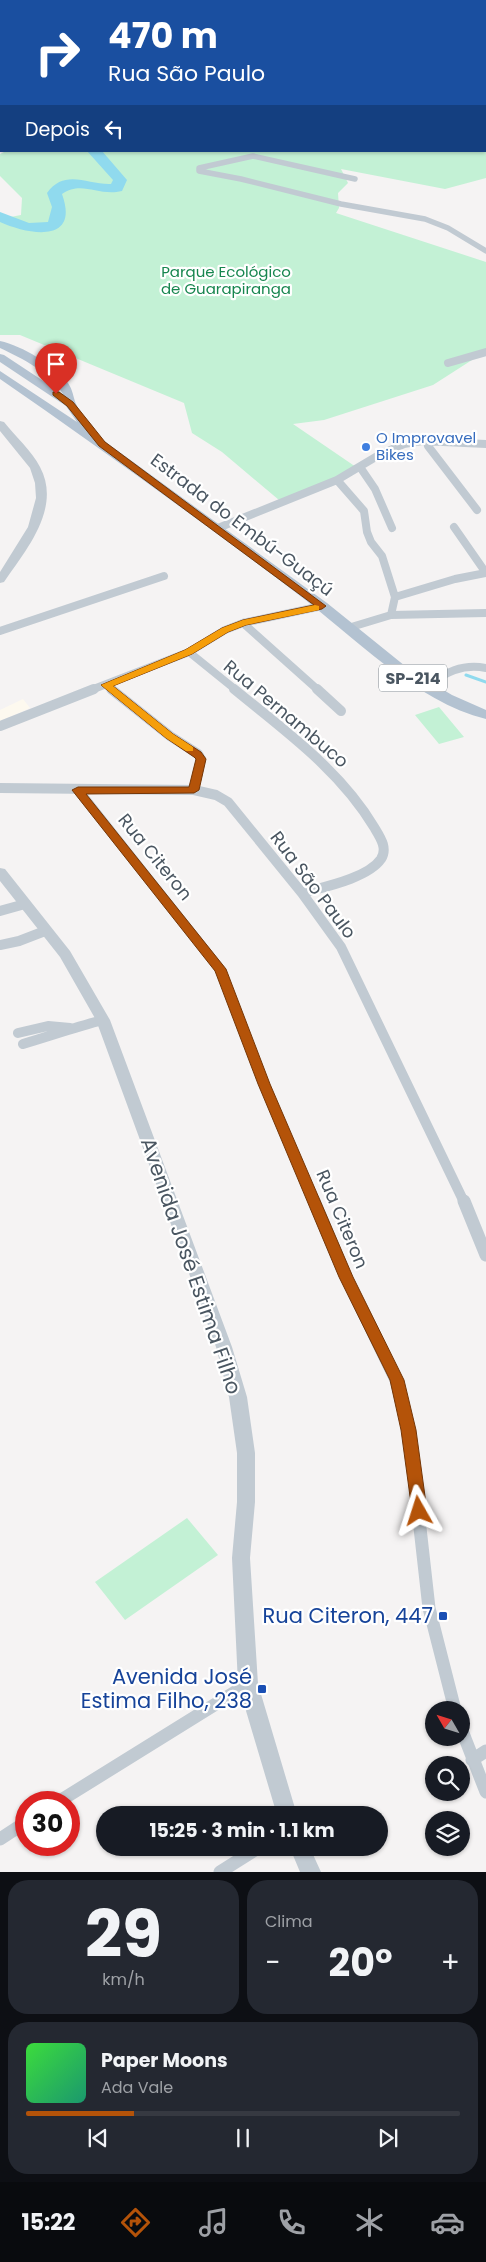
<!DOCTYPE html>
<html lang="pt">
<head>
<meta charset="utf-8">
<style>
  :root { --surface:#171b24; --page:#242831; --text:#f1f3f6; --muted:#9ea1a6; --line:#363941; --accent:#b45309 }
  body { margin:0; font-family:Poppins,sans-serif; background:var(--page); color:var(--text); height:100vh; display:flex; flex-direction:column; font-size:19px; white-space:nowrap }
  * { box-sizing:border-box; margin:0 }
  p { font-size:16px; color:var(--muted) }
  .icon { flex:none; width:28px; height:28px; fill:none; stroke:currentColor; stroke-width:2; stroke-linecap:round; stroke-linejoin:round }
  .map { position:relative; height:1872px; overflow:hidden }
  .sheet { display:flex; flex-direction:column; gap:8px; padding:8px; background:#0d0f14; flex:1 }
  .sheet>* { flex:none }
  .top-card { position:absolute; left:0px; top:0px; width:486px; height:152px; box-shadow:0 1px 4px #0004; background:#1a4fa0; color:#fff; overflow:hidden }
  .needle { width:32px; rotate:309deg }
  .buttons { position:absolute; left:425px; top:1701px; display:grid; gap:10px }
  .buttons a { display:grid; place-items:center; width:45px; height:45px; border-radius:50%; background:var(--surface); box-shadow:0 1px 4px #0004; font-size:25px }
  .speed { position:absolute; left:15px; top:1791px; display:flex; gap:10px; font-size:25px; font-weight:700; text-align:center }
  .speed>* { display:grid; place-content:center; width:65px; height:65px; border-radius:50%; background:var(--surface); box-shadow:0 1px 4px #0004; line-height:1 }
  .speed .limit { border:8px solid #d22; background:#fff; color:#111 }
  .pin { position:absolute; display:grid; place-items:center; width:42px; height:42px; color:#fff; margin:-51px -21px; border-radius:50% 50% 50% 0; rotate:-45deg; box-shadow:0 0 5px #0007 }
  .pin .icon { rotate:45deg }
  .me { position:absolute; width:55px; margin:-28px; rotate:354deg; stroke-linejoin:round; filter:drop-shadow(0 0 4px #0008) }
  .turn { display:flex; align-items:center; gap:18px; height:105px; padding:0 25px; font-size:22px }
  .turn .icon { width:65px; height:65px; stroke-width:2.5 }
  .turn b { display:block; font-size:35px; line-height:42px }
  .then { display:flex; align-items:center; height:48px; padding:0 25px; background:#0003; gap:10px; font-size:19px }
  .big { font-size:38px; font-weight:700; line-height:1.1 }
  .sheet .widget { flex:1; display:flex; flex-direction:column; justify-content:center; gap:8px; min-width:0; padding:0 18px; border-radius:20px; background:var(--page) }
  .sheet .dial { align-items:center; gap:0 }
  .dial b { font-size:65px; line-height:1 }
  .song { display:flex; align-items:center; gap:15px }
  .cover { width:60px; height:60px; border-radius:8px; background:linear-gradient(135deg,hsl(120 70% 55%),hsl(160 70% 35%)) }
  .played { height:5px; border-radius:2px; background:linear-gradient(90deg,var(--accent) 25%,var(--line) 25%) }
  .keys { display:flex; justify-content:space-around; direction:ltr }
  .heat { display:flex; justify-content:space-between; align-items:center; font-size:28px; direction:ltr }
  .sheet .tiles { flex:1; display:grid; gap:8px; grid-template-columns:1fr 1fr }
  .widget:last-child { grid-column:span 2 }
  .trip { position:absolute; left:96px; top:1806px; width:292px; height:50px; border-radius:25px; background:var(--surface); box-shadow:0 1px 4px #0004; font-weight:700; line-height:50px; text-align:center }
  .tabs { display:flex; height:80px; justify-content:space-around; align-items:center; background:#090b0e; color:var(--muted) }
  .tabs .icon { width:35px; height:35px }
  .tabs .current { color:var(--accent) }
  .tabs b { font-size:22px; color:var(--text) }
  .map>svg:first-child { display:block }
</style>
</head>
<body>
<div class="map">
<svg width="486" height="1872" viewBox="0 0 486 1872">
  <rect width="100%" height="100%" fill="#f5f3f3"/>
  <path fill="#fdf9ef" d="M23,699L30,708L0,721V710Z"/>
  <path fill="#c3f1d5" d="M394,0H486V178L445,189L341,169L348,183L338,193L339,208L336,213L486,262V351L433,385L324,420L293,424L356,467L337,480L279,500L222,452L192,433L184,403L20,335H0V219L21,215L22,198L0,176V154L6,151H485V1Z
    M439,707L464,737L439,744L415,715Z
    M187,1518L218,1555L125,1620L95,1582Z"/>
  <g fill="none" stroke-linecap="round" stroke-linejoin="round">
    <path stroke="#90daee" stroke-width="3" d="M466,675L486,682"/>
    <path fill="#90daee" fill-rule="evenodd" d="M375,0H387V1H375Z
      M485,74H486V83H485Z
      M87,151H102L127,180L122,191C99,197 82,180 62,194C80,244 29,235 0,222V212L29,223L48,222L52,207L47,193C65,168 88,185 111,184L113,180Z"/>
    <path stroke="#c1cad2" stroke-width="5.5" d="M355,179L253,156L199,168V171L241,179L341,204L425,219L448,228L486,251"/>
    <path stroke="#c1cad2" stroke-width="8" d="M448,363L486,352
      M428,446L477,510
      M360,467L375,489L392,528
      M337,480L364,511L367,532L371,542L382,556L395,597L391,615
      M454,527L486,573
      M218,528L337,480L379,455L404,444L422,441L486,444
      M395,597L455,579L486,573
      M243,623L318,690
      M348,628L391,615L486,613
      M0,631L164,576
      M189,652L236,690
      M106,685L113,690
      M426,686C445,673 462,663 486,668
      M91,690L189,652L225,630L243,623L322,606"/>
    <path stroke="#c1cad2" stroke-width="10" d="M111,689L170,736L198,754L201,759L194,790
      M234,689C285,731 340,770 374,827C380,837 388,848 381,859C368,878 324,887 302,893
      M317,689L341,711
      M0,726L94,689
      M0,788L194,790L216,795L228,802L302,893L341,947L464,1202
      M78,790L220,969L264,1084L314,1202
      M0,911L25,904
      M0,945L19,941L45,931
      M18,1033L48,1026L70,1028
      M23,1044C50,1036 76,1027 103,1020"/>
    <path stroke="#c1cad2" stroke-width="13" d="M314,1201L346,1277L396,1380L409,1430L429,1608L455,1710
      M464,1201L486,1255
      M461,1728L486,1792
      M472,1760L486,1751
      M58,1802L248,1684
      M0,1839L26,1822
      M220,1872L258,1848"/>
    <path fill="#c1cad2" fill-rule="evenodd" d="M0,421L4,422C15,436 32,451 40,467C62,508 26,550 4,582L0,583V572L28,527L36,498L35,483L30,468L0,431Z
      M0,868L5,869L70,951L110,1020L232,1347L247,1397L255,1453V1502L250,1558L258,1684L297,1815H277L238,1684L232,1558L237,1502V1453L229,1397L216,1347L96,1020L60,957L0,881Z
      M290,1848H310L321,1872H300Z"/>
    <path fill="#c1cbd6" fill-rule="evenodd" d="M228,0H236V1H228Z
      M0,80H1V84H0Z"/>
    <path fill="#b3c2d1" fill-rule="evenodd" d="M0,341C23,346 53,365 68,383C73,390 73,397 76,404C80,413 89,421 95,429L92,432L327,603L410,670L452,695L486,710V719C416,702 352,635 295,592C198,519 100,448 0,379V371L77,422L66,406L0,362V354L4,355L63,394C50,372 23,359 0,348Z"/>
  </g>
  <path fill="#b45309" stroke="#753606" d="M53,392H59L73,402L105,442L326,606L322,609L246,625L228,632L192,654L113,686L173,734L201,752L206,759L199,790L194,793L86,794L226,969L270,1084L353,1277L404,1380L416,1430L427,1511L424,1516L419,1518L414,1516L412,1511L401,1430L390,1380L339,1277L258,1084L215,971L72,790L78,787H189L196,759L194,757L166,738L101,685L185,650L222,628L243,620L314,605L99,446L67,406L53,395Z"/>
  <path fill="#f59e0b" d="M315,605L319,606V610L246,625L228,632L192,654L113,686L173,734L193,747V751H186L166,738L101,685L185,650L222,628L243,620Z"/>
  <circle fill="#3f7fe0" stroke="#fff" stroke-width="2" cx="366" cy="447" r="5"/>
  <g fill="#1a4fb4" stroke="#fff" stroke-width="2">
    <rect x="438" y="1611" width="10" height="10" rx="2.5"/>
    <rect x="257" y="1684" width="10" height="10" rx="2.5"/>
  </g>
  <g text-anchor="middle" stroke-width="4.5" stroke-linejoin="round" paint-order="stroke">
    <g font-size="15" fill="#17864f" stroke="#fff">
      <text x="226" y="277">Parque Ecológico<tspan x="226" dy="17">de Guarapiranga</tspan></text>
    </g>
    <g font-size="15" fill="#366cbe" stroke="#fff" text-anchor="start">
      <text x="376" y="443">O Improvavel<tspan x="376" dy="17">Bikes</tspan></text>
    </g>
    <rect fill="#fff" stroke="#808990" stroke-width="1" x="379" y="664.5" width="68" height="27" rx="4"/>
    <g font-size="16" font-weight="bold" fill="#4a5661">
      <text x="413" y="684">SP-214</text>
    </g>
    <g font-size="18" fill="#4a5661" stroke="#fff">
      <text transform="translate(242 525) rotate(37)" y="6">Estrada do Embú-Guaçú</text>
      <text transform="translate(286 714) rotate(40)" y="6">Rua Pernambuco</text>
      <text transform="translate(155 857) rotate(51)" y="6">Rua Citeron</text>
      <text transform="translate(313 885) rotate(53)" y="6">Rua São Paulo</text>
      <text transform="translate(342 1219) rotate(67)" y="6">Rua Citeron</text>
    </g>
    <g font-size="21" fill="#4a5661" stroke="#fff">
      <text transform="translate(191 1266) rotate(71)" y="7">Avenida José Estima Filho</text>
    </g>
    <g font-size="21" fill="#164399" stroke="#fff" text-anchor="end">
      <text x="433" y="1623">Rua Citeron, 447</text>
      <text x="252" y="1684">Avenida José<tspan x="252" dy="24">Estima Filho, 238</tspan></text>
    </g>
  </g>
</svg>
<div class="buttons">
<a><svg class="needle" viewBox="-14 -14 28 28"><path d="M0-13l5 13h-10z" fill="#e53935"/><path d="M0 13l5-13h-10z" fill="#9ea1a6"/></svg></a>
<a><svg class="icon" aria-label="search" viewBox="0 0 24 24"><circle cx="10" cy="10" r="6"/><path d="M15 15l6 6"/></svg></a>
<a><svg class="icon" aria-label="layers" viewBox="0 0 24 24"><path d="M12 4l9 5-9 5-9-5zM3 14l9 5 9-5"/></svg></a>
</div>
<div class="speed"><div class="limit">30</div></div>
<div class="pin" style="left:56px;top:394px;background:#d93025"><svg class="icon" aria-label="arrive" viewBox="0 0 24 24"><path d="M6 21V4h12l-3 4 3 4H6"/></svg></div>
<svg class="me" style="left:419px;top:1511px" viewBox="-20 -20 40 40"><path d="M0-17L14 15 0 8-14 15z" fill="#b45309" stroke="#fff" stroke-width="4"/></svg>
<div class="trip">15:25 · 3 min · 1.1 km</div>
<div class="top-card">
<div class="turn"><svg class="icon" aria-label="right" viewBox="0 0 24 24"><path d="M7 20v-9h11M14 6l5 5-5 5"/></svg><div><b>470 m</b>Rua São Paulo</div></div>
<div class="then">Depois<svg class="icon" aria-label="left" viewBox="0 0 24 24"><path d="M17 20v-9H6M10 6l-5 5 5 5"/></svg></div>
</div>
</div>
<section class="sheet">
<div class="tiles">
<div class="widget dial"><b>29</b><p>km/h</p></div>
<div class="widget"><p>Clima</p>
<div class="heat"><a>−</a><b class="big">20°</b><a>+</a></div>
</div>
<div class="widget">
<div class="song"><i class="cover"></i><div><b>Paper Moons</b><p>Ada Vale</p></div></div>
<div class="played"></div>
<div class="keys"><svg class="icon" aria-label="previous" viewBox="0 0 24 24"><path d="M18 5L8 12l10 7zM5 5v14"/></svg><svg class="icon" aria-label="pause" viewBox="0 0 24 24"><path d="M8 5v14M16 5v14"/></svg><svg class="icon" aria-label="next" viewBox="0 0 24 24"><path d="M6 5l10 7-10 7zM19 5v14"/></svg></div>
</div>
</div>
</section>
<nav class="tabs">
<b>15:22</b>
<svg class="icon current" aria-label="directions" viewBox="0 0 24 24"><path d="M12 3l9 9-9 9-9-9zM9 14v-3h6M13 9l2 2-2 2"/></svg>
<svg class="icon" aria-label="music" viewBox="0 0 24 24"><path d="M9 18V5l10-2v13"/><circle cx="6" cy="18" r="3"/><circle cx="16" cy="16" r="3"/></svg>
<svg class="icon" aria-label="phone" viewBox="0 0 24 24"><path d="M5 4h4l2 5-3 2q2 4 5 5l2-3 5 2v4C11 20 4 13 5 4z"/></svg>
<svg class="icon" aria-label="climate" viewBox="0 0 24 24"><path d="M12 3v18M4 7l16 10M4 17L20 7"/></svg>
<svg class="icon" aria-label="car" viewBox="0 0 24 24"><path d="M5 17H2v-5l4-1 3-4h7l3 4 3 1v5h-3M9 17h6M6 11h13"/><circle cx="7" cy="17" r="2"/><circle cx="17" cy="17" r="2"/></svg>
</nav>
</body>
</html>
